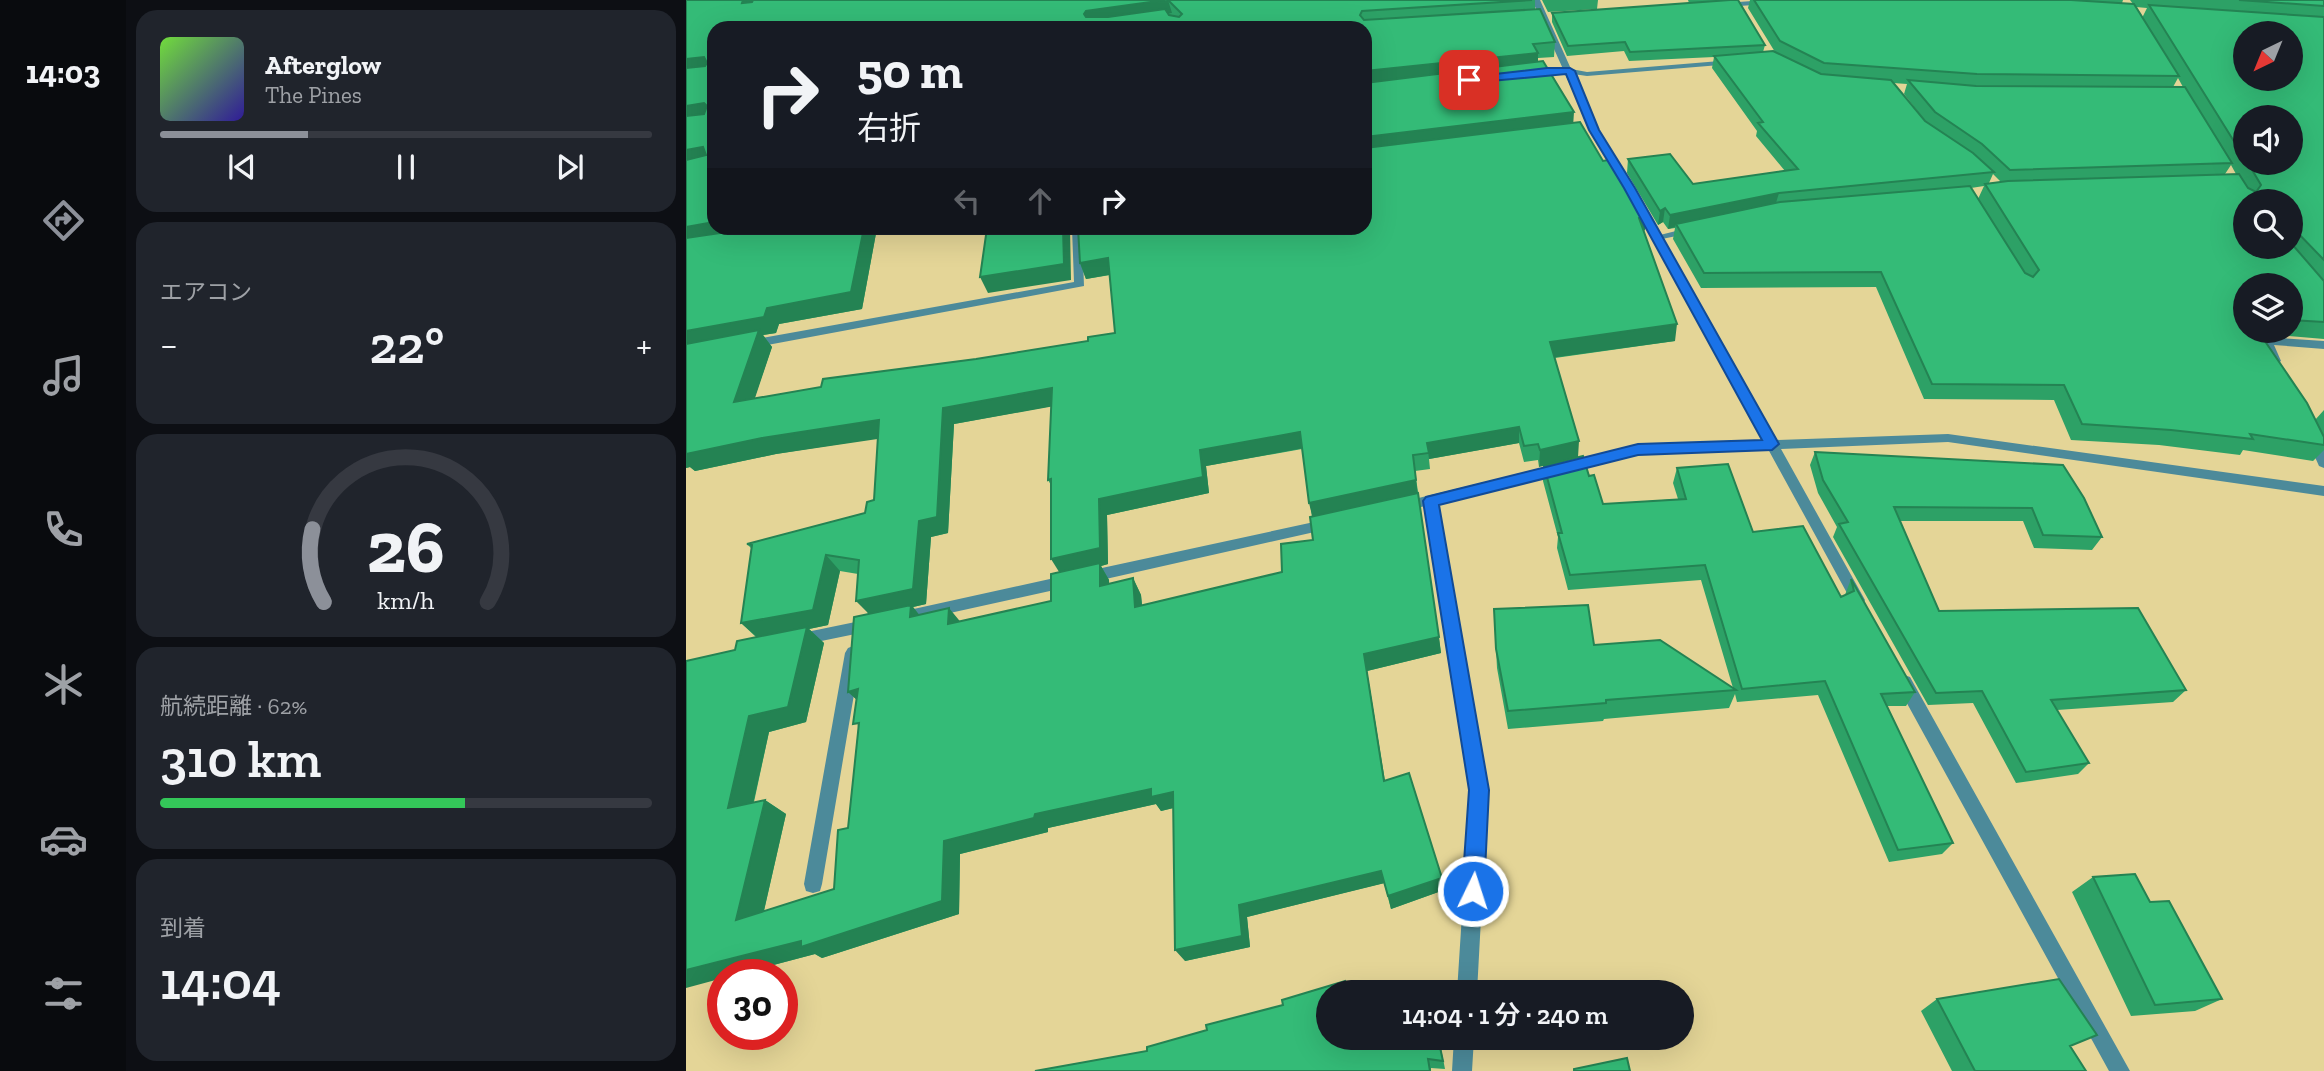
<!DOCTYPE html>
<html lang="ja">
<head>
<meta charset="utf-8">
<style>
  :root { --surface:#171b24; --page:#20242c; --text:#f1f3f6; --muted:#9ea1a6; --line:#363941; --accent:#8c9099 }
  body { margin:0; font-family:"Zilla Slab","Noto Sans JP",serif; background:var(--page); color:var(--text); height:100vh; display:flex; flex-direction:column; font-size:26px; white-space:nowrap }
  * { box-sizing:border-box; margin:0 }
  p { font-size:23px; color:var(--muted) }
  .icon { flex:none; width:38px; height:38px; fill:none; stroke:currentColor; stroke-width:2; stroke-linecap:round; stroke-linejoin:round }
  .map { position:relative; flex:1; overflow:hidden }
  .details { display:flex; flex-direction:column; gap:10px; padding:10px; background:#0d0f14; width:560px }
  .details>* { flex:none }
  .hud { position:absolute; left:21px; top:21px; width:665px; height:214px; border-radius:21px; box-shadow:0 7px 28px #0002; background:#171b24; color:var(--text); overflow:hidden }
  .needle { width:46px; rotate:223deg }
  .tools { position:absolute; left:1547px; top:21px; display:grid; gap:14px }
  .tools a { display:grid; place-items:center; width:70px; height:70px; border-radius:50%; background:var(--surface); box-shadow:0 7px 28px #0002; font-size:35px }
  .speed { position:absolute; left:21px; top:959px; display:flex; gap:14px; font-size:35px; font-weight:700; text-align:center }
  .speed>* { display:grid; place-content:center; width:91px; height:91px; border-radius:50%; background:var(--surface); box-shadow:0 7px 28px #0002; line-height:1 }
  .speed .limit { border:10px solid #d22; background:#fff; color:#111 }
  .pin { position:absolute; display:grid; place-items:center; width:60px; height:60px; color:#fff; margin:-30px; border-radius:14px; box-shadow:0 4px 10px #0006 }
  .me { position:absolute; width:77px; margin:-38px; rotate:4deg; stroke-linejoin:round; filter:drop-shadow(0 0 5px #0008) }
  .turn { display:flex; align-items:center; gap:24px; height:147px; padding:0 35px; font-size:32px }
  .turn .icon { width:91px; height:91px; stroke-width:2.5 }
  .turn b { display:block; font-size:49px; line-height:60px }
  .lanes { display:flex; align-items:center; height:66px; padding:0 35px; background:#0003; justify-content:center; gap:35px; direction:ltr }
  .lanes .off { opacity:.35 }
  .big { font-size:52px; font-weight:600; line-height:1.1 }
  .details .card { flex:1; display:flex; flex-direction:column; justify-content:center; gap:10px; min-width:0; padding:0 24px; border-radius:21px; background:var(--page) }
  .details .dial { align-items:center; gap:0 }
  .dial svg { height:182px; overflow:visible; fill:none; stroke:var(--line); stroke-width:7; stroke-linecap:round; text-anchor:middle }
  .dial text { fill:var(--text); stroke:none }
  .song { display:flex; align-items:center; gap:21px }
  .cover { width:84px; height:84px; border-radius:10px; background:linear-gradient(135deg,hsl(100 70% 55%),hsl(250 70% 35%)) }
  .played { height:7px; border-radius:4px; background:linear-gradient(90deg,var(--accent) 30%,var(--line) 30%) }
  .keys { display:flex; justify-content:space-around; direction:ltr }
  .heat { display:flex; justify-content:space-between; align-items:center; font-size:38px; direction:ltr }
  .charge { height:10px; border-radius:5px; background:linear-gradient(90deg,#34c759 62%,var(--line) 0) }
  .trip { position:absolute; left:630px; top:980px; width:378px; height:70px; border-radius:35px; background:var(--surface); box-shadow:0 7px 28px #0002; font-weight:600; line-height:70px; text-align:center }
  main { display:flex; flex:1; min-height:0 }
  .dock { display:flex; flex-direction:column; width:126px; justify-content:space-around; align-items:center; background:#090b0e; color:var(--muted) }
  .dock .icon { width:49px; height:49px }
  .dock .on { color:var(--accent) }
  .dock b { font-size:32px; color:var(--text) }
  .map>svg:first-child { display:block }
</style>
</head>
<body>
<main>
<nav class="dock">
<b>14:03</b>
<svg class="icon on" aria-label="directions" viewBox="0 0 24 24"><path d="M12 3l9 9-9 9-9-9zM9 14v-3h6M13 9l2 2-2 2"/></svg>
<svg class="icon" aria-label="music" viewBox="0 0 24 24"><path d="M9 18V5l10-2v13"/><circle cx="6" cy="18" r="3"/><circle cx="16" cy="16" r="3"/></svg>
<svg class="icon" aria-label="phone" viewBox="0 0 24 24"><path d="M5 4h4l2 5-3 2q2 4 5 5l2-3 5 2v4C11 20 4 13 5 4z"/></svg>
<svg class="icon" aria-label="climate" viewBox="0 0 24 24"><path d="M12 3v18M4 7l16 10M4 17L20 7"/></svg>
<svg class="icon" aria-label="car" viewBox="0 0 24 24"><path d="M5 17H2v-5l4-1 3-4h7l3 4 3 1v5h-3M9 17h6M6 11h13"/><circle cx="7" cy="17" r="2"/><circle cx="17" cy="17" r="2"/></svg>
<svg class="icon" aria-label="filters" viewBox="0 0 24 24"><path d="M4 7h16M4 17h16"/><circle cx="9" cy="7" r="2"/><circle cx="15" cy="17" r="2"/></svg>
</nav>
<section class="details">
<div class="card">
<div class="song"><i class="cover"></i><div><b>Afterglow</b><p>The Pines</p></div></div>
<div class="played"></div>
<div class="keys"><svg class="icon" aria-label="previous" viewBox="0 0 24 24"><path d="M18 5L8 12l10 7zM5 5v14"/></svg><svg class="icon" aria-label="pause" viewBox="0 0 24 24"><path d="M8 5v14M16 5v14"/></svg><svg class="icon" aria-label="next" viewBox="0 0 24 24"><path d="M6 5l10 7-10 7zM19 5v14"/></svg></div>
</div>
<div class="card"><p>エアコン</p>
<div class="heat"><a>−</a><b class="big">22°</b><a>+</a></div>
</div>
<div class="card dial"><svg viewBox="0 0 100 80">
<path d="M14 69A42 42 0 1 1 86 69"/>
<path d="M14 69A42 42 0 0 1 9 37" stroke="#8c9099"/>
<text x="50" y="56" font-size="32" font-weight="700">26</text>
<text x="50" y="72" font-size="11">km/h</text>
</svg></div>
<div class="card"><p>航続距離 · 62%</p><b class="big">310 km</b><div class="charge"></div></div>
<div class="card"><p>到着</p><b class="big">14:04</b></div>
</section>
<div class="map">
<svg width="1638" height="1071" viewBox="0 0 1638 1071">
  <rect width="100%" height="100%" fill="#e4d597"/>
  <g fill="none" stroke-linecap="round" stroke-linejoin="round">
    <path fill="#4c8a9a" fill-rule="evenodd" d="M1006,227L1011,230L1010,232L971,240L966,237Z
      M1580,337L1638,341V349L1588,345L1595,361L1589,365L1583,361L1574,341Z
      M1627,435L1632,436L1638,449V468L1633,466L1621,439Z
      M167,646L172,648L175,653L136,884L134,891L127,893L120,891L118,884L159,653L162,648Z"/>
    <path fill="#4c8a9a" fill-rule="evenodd" d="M846,0H854L885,69L901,72L1046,60L1050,62L1046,64L901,76L887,74L912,130L940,175L932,177L904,130L879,74L847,75L843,73L847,71L877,69Z
      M1081,0H1117L1113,2L1038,7L1034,5L1038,3Z
      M949,202L957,204L1090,440L1262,434L1638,486V496L1262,442L1095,449L1179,600L1177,604L1172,606L1167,604L1082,449L952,455L752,503L802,790L791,992H771L784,790L739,506L716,512L709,507L716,502L952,445L1077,441L947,204Z
      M386,228H396L398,286L65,348L59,344L65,340L388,282Z
      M642,519L649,524L642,529L402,583L397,581L395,577L397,573L402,571Z
      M382,575L387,577L389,581L387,585L382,587L214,624L209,622L206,618L209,614L214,612Z
      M184,619L189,621L192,625L189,629L184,631L111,646L106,645L103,640L106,635L111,634Z
      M1218,675L1224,677L1444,1071H1423L1212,687L1210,682L1212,677Z
      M768,1038H788L786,1071H766Z"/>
  </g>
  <path fill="#2da166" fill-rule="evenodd" d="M0,0H849V9L869,42L868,57L852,58V62L887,123L959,230L957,231L989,341L869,358L853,467L852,460L838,462L833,443L743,459L744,469L729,471L755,653L681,671L699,781L756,878L758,890L705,909L698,883L561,917L564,947L499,961L487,808L475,811L470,804L362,828V832L274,854L273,914L136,958L129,954L49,975H37L49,650L70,637L55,623L66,549L61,544L179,513L188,500L192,438L90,454L9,471L4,467L0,468ZM28,28H679L394,263L400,279L424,275L429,333L402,341L68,399L86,347L77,335L90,333L93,324L176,309L191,228H28ZM366,406L362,480L365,485L373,572L365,601L274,622L233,615L227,607L240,604L245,537L262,533L268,424ZM616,449L626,517L627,540L596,572L456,606L455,595L447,578L423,584V580L415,566L422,564L421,515L523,493L520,466ZM154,571L172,574L182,614L162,692L170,699L172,729L162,828L148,889L78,911L100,814L79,800L68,802L83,732L120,722L138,643L123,629L142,625Z
    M856,0H912L911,9L862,12Z
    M1002,0H1043L1003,3Z
    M1064,0H1437L1436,3L1447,4L1444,0H1638V339L1580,334L1576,337L1629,420L1638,410V450L1627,461L1557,450L1554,455L1473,445L1385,440L1368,400L1238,399L1190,287L1015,288L987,239L989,228L982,229L977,222L972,225L941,173L942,159L1007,184L1099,171L1070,136L1071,131L1026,68L1028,57L943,61L938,51L881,56L866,22V13L1079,45L1077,52H1089L1062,8ZM1450,7L1461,8L1456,18ZM1492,78L1497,87H1487ZM1207,83L1221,84L1218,94L1240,122ZM1559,117L1605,163H1559ZM1545,165L1550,174H1539ZM1307,174L1315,182L1303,183ZM1298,186L1292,199L1285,188ZM1605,201V247H1559ZM1559,285H1605V331H1559Z
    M1129,452L1377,465L1416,537L1406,550L1348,548L1337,521H1214L1253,611L1500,690L1487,702L1371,710L1403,763L1392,774L1330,783L1287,703L1242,705L1147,537L1151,527L1132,493L1124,465Z
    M858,466L903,476L917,504L992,499L987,483L991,468L1067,532L1155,597L1159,595L1165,579L1229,692L1220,706H1201L1267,843L1256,854L1203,862L1132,695L1051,702L1049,694L1043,708L918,719L917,721L822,729L811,668L808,609L908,645L1047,688L1015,580L882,590L871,548L872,537L857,481Z
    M1407,877L1464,902L1536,999L1509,1011L1445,1016L1386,892Z
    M659,981L664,992H642V1038H753L759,1069L745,1068V1071H349L461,1051L597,1005Z
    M1251,999L1385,1047L1400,1071H1266L1235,1011Z"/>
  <path fill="#248353" d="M57,0H70L64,16L56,3Z
    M482,0L486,13L405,25L398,14L400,11Z
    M852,53V67L679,86V71Z
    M18,57L28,71L0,75V59Z
    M18,103L28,118L0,122V106Z
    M888,112L887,127L679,152V137Z
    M17,147L28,162L0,167V150Z
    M1093,193L1089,206L990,224L989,227L982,229L984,215Z
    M979,208L977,222L972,225L974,211Z
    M961,214L959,230L951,234L953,218Z
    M28,222V228H113L0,244V227Z
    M178,228H191L176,309L93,324L90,333L77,335L86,347L62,419L0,349V331L81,308Z
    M377,228H384L385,280L302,293L294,277Z
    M422,258L428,274L400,279L394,263Z
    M991,324L989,341L864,358V342Z
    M1579,331H1583L1580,334L1573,338Z
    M366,388L374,405L268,424L262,533L245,537L240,604L227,607L239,622L185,616L170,601L233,521L257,408Z
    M193,420L205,437L90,454L9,471L4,467L0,468V454L76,438Z
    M833,427V443L743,459L741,443Z
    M614,432L618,448L520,466L523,493L421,515L422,564L415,566L423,580L424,603L375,575L365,559L413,499L514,450Z
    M893,441L892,457L853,467L854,450Z
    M730,480L732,496L627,519L623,503Z
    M140,555L154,571L142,625L123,629L138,643L120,722L83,732L63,822L42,808L72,638L55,623Z
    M447,578L455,595L458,624L449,607Z
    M263,608L277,625L262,624Z
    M753,637L755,653L681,671L701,796L678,654Z
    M172,689L179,707L162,692Z
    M465,789L487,792L496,806L475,811L470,804L362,828V832L274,854L273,914L136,958L129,954L49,975H37V978L0,988V970L258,841L349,814Z
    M79,800L100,814L73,932L50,920Z
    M695,871L699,883L561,917L564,947L499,961L489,950L553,905Z
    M756,878L758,890L705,909L702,896Z
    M659,981L664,992H661Z"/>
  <path fill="#34bb77" stroke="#248353" stroke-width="2" fill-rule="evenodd" d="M0,0H57L56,3L66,2L67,0H479L400,11L398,14L400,17H422L479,9L483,15L493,17L496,14L482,0H846L676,11L674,15L678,20L854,9L869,42L847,44L852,53L679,71V28H28V222L0,227V160L20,155L17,147L0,150V116L18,114L21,106L18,103L0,106V68L19,66L21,63L18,57L0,59Z
    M1044,0H1052L1079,45L944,52L939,42L882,46L866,13Z
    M1068,0H1385L1448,4L1493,76L1291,74L1138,63L1094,41Z
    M1553,0H1638V6Z
    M1463,5L1638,17V260L1609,230H1605V201H1559V247H1605V243L1638,281V322L1605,320V285H1559V331H1572L1621,403L1638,437V445L1564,434L1567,439L1485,430L1396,424L1378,385L1246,384L1195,272L1018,273L990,224L1094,202L1284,186L1339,273L1347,277L1353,270L1299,184L1322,181L1553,174L1562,188L1570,192L1575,185L1562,163H1605V117H1559V159ZM1559,33H1605V79H1559Z
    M1087,51L1135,74L1205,80L1239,121L1287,153L1308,172L1093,193L984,215L979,208L974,211L942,159L984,154L1007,184L1112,169L1072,123L1077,122L1028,56Z
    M857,61L888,112L679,137V83Z
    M1222,80L1290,86L1499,87L1546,163L1324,170L1296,144L1249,112Z
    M894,122L917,161L928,159L961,214L953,218L991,324L864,342L893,441L854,450L852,444L838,446L833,427L741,443L743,453L727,455L730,480L623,503L614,432L514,450L517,477L413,499L414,548L365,559V479L362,480L366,388L257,408L251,517L233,521L227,589L170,601L173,560L140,555L127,610L55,623L66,545L61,544L179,513L181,502L188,500L193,420L76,438L0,454V344L73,330L48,402L135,387L137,379L290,359L402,341V337L429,333L422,258L394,263L392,228H679V148Z
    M68,228H178L165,292L81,308L78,317L0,331V238Z
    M301,228H377L378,264L294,277Z
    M1129,452L1377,465L1398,498L1416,537L1357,535L1346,508L1208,507L1253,611L1452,608L1500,690L1365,700L1403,763L1340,772L1296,691L1250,693L1153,524L1162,522L1137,480Z
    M897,456L903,476L908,475L917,504L1000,499L991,468L1042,464L1067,532L1117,526L1155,597L1168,591L1165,579L1229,692L1195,694L1267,843L1212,850L1139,681L1056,689L1019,565L884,575L872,533H876L858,466Z
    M732,493L753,637L678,654L698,781L723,773L756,878L702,896L695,871L553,905L556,936L489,950L487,792L465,797V789L349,814L348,818L258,841L256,901L115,947V941L0,970V661L49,650L51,641L121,627L102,707L63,716L42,808L79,800L50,920L148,889L152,830L162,828L173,723L167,724L172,689L162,692L168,617L225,605L224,617L263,608L262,624L365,601V574L414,563V586L447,578L449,607L596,572L595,544L627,540L624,517Z
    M902,605L908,645L974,640L1050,690L920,700V703L822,711L810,649L808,609Z
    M1449,874L1464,902L1483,901L1536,999L1469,1005L1407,877Z
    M1373,979L1411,1035L1384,1046L1400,1071H1289L1251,999Z
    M659,981L661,992H642V1038H752L757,1061L742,1059L744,1071H349L461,1051V1047L521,1030L520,1025L597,1005L596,1000Z
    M941,1058L944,1071H888V1069Z"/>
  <path fill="#1a73e8" stroke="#114b97" stroke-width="2" d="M861,68H884L889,71L913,130L949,188L1093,444L1086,450L952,455L753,505L803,790L798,891L794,899L787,902L780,899L776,891L783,790L737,501L740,497L952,444L1076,440L938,188L903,130L880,74L783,83L779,80L783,77Z"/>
</svg>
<div class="tools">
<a><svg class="needle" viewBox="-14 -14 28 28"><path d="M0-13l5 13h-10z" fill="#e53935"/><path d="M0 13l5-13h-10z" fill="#9ea1a6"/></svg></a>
<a><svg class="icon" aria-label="sound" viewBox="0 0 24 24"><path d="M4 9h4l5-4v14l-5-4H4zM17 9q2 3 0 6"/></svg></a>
<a><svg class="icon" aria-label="search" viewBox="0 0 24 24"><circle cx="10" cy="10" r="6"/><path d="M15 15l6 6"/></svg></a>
<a><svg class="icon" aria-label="layers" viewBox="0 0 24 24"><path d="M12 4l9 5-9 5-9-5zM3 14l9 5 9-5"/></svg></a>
</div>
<div class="speed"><div class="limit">30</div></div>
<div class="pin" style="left:783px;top:80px;background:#d93025"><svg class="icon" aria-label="arrive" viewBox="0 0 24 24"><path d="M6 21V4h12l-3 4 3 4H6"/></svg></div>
<svg class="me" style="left:787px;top:891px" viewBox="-20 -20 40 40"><circle r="17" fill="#1a73e8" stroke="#fff" stroke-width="3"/><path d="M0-11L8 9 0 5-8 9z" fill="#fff"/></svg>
<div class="trip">14:04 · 1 分 · 240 m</div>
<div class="hud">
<div class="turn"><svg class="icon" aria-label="right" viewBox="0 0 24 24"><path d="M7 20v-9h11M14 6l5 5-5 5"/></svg><div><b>50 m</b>右折</div></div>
<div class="lanes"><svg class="icon off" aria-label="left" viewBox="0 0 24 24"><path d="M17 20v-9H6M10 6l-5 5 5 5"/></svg><svg class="icon off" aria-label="ahead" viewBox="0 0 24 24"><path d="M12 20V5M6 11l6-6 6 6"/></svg><svg class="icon" aria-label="right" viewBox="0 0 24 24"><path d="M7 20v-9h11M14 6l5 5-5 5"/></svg></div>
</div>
</div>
</main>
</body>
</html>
